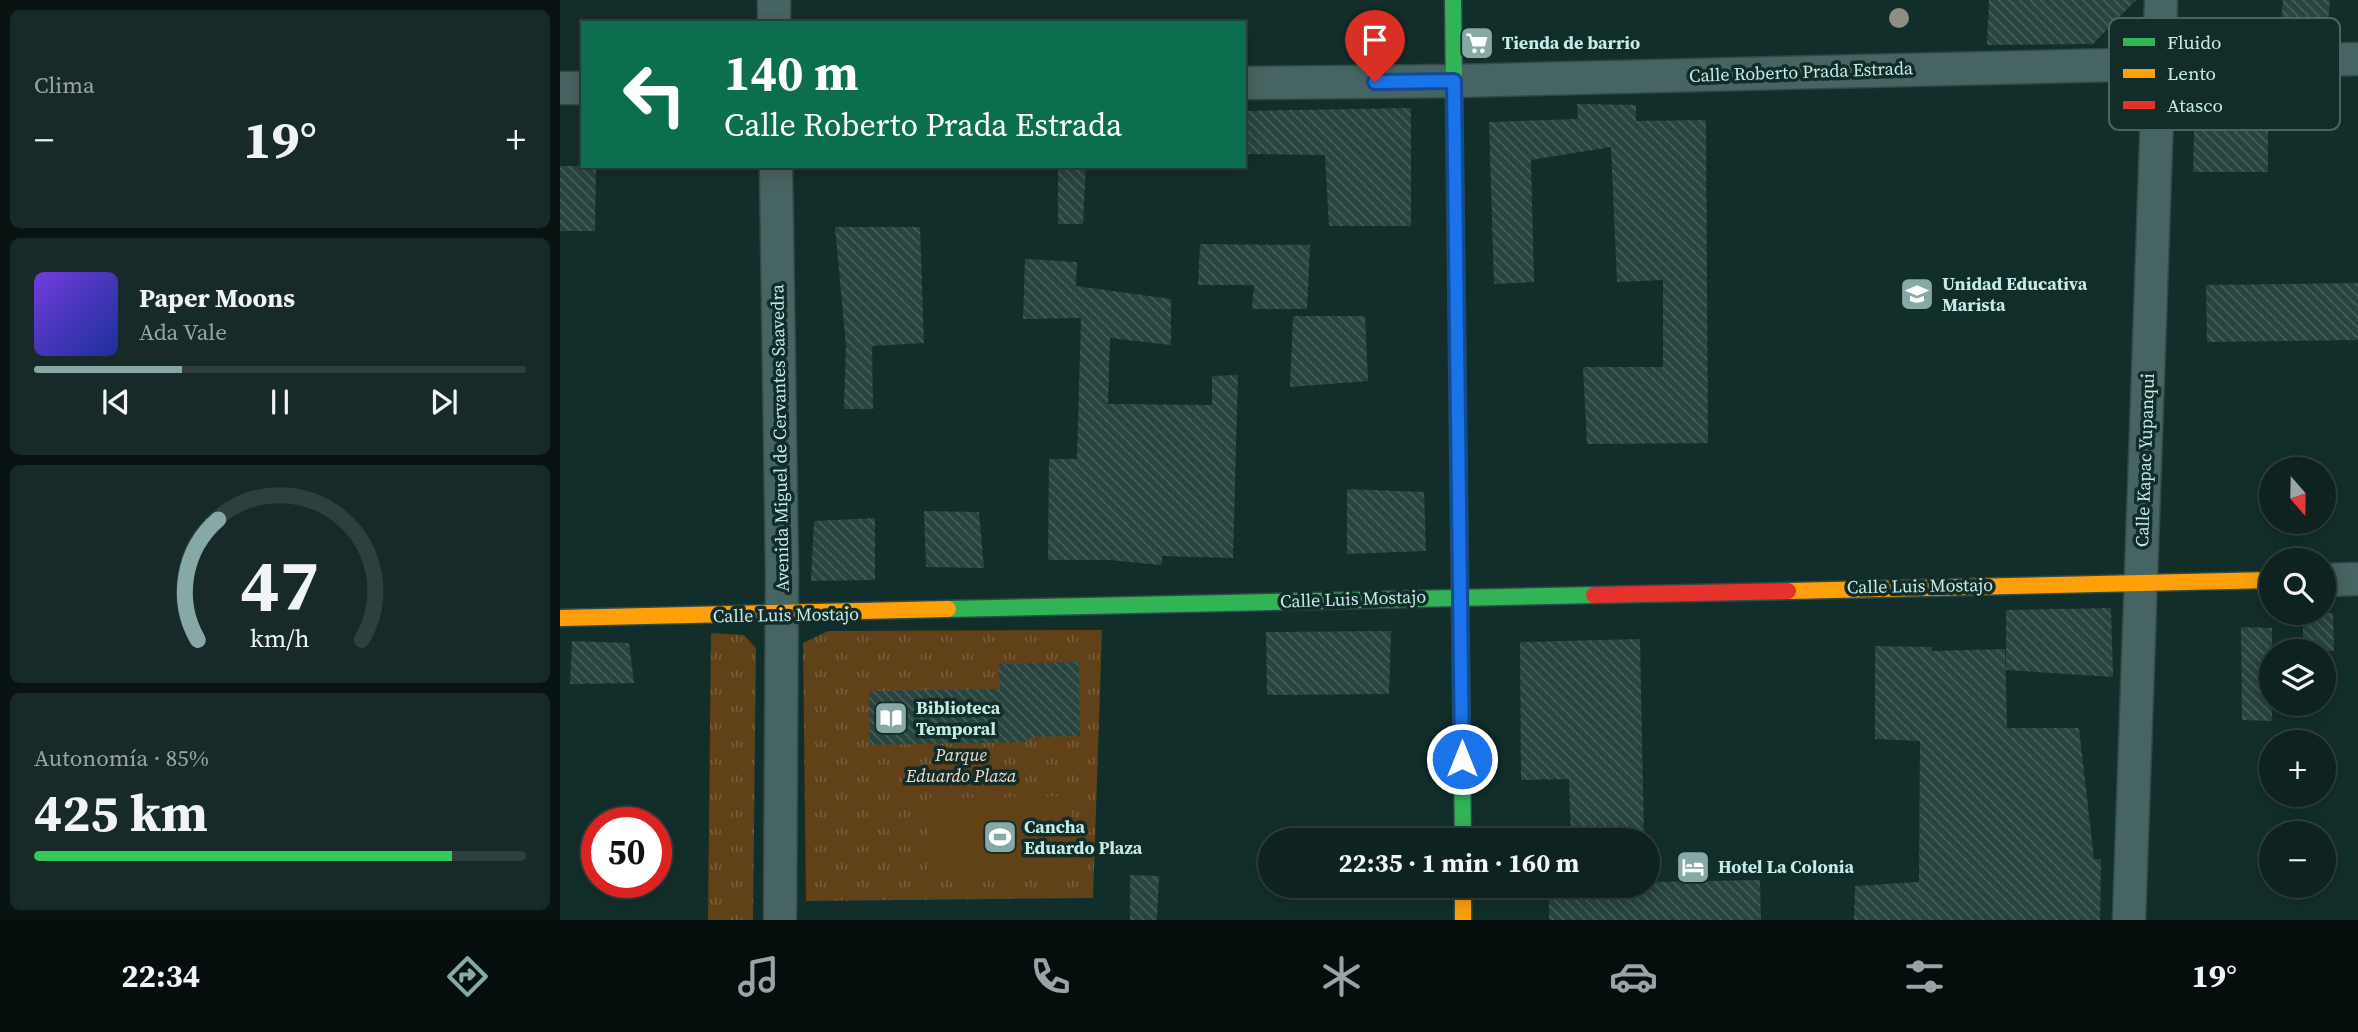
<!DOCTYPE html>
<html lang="es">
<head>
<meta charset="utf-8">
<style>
  :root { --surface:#0e2220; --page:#172a29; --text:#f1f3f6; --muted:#9ba4a5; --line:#2e3f3e; --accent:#86a9a5 }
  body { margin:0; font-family:"Source Serif 4",serif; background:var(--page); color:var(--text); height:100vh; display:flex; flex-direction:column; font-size:26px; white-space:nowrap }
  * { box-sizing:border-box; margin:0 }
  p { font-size:23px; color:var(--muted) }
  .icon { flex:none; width:38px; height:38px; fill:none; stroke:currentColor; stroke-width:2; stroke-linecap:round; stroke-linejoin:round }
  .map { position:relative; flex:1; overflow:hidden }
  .drawer { display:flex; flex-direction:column; gap:10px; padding:10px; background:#081312; width:560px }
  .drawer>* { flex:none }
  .hud { position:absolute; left:21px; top:21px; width:665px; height:147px; border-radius:0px; box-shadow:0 4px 18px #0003,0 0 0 2px var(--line); background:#0b6e4f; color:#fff; overflow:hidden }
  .needle { width:46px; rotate:160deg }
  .tools { position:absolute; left:1699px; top:457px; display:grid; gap:14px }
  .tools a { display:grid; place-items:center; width:77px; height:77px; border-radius:50%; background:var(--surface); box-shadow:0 4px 18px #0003,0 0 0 2px var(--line); font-size:35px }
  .speed { position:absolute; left:21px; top:807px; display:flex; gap:14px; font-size:35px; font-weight:700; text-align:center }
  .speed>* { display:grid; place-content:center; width:91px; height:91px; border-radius:50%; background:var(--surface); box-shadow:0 4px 18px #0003,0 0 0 2px var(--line); line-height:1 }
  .speed .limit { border:10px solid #d22; background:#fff; color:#111 }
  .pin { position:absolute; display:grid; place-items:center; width:60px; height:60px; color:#fff; margin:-72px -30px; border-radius:50% 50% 50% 0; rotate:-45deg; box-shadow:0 0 7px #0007 }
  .pin .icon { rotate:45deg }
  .me { position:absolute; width:77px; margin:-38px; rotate:0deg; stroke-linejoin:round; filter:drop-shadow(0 0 5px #0008) }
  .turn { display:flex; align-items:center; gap:24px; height:147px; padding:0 28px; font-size:32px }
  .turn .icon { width:91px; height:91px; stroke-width:2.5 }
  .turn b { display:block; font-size:49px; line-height:60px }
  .big { font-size:52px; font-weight:700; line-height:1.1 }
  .drawer .widget { flex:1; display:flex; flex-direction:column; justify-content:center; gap:10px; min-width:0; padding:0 24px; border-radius:10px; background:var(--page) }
  .drawer .dial { align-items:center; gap:0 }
  .dial svg { height:182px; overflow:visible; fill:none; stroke:var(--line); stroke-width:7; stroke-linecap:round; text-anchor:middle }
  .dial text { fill:var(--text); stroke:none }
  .song { display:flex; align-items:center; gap:21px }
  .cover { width:84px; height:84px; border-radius:10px; background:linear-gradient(135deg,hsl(260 70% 55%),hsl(230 70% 35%)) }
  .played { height:7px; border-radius:4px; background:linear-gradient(90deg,var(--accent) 30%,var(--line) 30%) }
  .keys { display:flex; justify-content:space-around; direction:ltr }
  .heat { display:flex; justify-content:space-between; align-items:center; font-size:38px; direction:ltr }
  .charge { height:10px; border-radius:5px; background:linear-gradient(90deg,#34c759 85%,var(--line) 0) }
  .trip { position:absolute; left:698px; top:828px; width:402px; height:70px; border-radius:35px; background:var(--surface); box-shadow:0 4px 18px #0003,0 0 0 2px var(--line); font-weight:700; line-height:70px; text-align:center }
  .dock { display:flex; height:112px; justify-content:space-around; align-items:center; background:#060e0d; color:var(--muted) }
  .dock .icon { width:49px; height:49px }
  .dock .selected { color:var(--accent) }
  .dock b { font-size:32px; color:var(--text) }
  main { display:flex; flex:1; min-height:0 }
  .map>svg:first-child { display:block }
</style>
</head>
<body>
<main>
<section class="drawer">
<div class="widget"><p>Clima</p>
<div class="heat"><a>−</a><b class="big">19°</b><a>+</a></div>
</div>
<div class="widget">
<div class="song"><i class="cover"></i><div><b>Paper Moons</b><p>Ada Vale</p></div></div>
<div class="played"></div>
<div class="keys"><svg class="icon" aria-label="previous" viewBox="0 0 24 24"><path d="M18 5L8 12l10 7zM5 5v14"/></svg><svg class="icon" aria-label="pause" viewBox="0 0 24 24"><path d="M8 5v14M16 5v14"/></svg><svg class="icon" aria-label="next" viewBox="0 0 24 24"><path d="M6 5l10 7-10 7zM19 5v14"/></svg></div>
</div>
<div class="widget dial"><svg viewBox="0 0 100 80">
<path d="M14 69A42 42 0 1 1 86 69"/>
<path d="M14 69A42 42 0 0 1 23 16" stroke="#86a9a5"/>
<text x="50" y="56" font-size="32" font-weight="700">47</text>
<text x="50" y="72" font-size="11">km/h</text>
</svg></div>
<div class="widget"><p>Autonomía · 85%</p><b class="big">425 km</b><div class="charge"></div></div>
</section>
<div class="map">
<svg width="1798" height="920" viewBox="0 0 1798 920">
  <defs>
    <pattern id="grass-tufts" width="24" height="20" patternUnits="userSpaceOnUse" patternTransform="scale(1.75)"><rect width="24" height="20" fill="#604118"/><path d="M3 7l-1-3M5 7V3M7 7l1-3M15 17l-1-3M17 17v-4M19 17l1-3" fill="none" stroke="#755d3a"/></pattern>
    <pattern id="building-back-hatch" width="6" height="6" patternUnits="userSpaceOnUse" patternTransform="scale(1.75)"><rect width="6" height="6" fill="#27443e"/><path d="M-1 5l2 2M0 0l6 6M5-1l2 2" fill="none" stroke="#455f5a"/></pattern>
  </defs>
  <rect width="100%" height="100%" fill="#122e2b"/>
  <path fill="url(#grass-tufts)" d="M542,630L533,898L246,901L243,643L268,631Z
    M151,633L184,635L196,648L193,920H148Z"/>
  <path fill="#604118" d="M512,796L513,875L367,877V798Z"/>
  <path fill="url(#building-back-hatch)" d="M1429,0H1576L1533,44L1427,45Z
    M1723,0H1770L1767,32L1720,34Z
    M1635,95H1708V172H1633Z
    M1017,104L1076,105V121L1146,120L1148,443L1027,444L1023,367H1103V280L1057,282L1051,147L971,160L974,282L934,284L929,122L1018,119Z
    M851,108V226H769L765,155L684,154V111Z
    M0,166H36L35,231H0Z
    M498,166H526L523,224H498Z
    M275,227H360L364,343L312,346L313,409H284L286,346Z
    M640,244L750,245L747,309H692L694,285H638Z
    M465,259L517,262L516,286L611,299V345L550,338L548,404L652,405V376L678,375L673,558L602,556V565L549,560H488L489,459H517L521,318L463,319Z
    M1798,283V340L1647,342L1646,285Z
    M733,316H805L808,381L730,387Z
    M787,489L864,492L866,551L787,554Z
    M364,511L419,512L424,568L366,567Z
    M315,518V580L251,581L254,521Z
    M1551,608L1553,677L1446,670V610Z
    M1773,613L1774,651H1743V615Z
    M1681,627L1712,628V721L1682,720Z
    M831,631L829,694L707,695L706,632Z
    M1080,639L1084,840H1011L1009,779L961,780L960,642Z
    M12,641L69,643L74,683L10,684Z
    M1315,646L1372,647V651L1445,649L1447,728H1519L1534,859H1541L1540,920H1294L1295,886L1359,882L1360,741L1315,739Z
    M519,662L520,736L470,737V742L310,745L309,691L440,689L439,664Z
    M570,875L599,876L597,920H570Z
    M1200,880L1201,920H989V886H1088V882Z"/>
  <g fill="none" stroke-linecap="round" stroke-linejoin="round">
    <g stroke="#314a47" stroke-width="35">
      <path id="street" d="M214,0V23
        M684,83L894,81L1798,59
        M0,88H23
        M216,166L222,573L220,920
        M1764,580L1798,579
        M1569,920L1601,0"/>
    </g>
    <g stroke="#314a47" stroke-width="19">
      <path id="fast" d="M893,0L898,423
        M388,609L1034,595
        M901,678L903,840"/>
    </g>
    <g stroke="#314a47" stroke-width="19">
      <path id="slow" d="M898,423L901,678
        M1228,591L1712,580
        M0,618L388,609
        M903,886V920"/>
    </g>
    <g stroke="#314a47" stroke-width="19">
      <path id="jam" d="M1034,595L1228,591"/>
    </g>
    <use href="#street" stroke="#466461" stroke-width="32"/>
    <use href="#fast" stroke="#30b455" stroke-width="16"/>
    <use href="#slow" stroke="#ff9f0a" stroke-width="16"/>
    <use href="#jam" stroke="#e5322d" stroke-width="16"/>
  </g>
  <circle fill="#8e8e81" cx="1339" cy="18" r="10"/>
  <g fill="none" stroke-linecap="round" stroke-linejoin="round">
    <g stroke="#114b97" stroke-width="18">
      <path id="route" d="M815,82L894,81L902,759"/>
    </g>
    <use href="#route" stroke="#1a73e8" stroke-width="12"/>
  </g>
  <defs>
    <g id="supermarket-square" transform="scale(1.75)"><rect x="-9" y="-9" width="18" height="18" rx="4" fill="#86a9a5" stroke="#112c29"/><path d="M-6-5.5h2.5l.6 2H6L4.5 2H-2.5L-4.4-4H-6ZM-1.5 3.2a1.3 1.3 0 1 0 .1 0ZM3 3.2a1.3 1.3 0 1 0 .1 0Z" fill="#fff"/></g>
    <g id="school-square" transform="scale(1.75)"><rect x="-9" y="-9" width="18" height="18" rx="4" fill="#86a9a5" stroke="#112c29"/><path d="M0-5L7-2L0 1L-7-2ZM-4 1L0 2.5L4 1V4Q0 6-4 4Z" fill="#fff"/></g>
    <g id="library-square" transform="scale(1.75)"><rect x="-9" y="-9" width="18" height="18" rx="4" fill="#86a9a5" stroke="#112c29"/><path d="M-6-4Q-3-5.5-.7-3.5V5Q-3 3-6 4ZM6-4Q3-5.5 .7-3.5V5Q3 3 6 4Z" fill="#fff"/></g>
    <g id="stadium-square" transform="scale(1.75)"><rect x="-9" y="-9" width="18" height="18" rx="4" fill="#86a9a5" stroke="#112c29"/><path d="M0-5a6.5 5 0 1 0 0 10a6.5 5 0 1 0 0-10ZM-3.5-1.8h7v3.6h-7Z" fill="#fff"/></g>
    <g id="hotel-square" transform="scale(1.75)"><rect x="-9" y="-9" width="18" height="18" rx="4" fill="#86a9a5" stroke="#112c29"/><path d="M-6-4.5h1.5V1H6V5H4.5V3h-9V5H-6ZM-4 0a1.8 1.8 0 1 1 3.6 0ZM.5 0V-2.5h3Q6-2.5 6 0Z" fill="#fff"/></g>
  </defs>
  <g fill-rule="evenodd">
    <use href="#supermarket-square" x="917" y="43"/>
    <use href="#school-square" x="1357" y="294"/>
    <use href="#library-square" x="331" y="718"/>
    <use href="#stadium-square" x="440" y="837"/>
    <use href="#hotel-square" x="1133" y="867"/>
  </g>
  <g text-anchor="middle" stroke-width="7" stroke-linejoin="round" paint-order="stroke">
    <g font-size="18" font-weight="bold" fill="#c4ebe6" stroke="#112c29" text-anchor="start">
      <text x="942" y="49">Tienda de barrio</text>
      <text x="1382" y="290">Unidad Educativa<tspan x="1382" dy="21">Marista</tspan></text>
      <text x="356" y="714">Biblioteca<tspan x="356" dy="21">Temporal</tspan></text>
      <text x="464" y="833">Cancha<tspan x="464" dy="21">Eduardo Plaza</tspan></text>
      <text x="1158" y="873">Hotel La Colonia</text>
    </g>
    <g font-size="18" fill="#c4ebe6" stroke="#112c29">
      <text transform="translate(1241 72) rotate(-2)" y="6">Calle Roberto Prada Estrada</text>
      <text transform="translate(220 438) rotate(-91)" y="6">Avenida Miguel de Cervantes Saavedra</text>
      <text transform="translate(1585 460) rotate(-88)" y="6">Calle Kapac Yupanqui</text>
      <text transform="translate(1360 586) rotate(-1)" y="6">Calle Luis Mostajo</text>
      <text transform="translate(793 599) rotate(-2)" y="6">Calle Luis Mostajo</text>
      <text transform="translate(226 615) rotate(-1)" y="6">Calle Luis Mostajo</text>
    </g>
    <g font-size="18" font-style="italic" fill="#f3ddc8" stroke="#112c29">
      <text x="401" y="761">Parque<tspan x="401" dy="21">Eduardo Plaza</tspan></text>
    </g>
  </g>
  <rect x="1549" y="18" width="231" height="112" rx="10" fill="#112c29" stroke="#476562" stroke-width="2"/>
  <rect x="1563" y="38" width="32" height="8" fill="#30b455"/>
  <rect x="1563" y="69" width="32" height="9" fill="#ff9f0a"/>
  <rect x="1563" y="101" width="32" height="8" fill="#e5322d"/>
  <g font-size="19" fill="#c4ebe6">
    <text x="1607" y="49">Fluido</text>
    <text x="1607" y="80">Lento</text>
    <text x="1607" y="112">Atasco</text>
  </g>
</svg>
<div class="tools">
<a><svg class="needle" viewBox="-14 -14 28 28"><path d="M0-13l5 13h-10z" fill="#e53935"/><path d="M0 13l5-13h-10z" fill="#9ba4a5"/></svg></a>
<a><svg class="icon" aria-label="search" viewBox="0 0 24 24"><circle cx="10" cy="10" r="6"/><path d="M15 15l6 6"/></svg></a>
<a><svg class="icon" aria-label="layers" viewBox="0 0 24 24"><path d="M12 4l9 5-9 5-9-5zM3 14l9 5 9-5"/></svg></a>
<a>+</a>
<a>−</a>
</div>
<div class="speed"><div class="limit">50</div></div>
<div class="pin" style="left:815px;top:82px;background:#d93025"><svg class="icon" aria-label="arrive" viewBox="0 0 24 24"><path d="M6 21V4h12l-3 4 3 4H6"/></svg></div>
<svg class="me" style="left:902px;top:759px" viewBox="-20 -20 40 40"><circle r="17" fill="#1a73e8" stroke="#fff" stroke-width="3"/><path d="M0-11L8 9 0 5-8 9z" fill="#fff"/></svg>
<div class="trip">22:35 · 1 min · 160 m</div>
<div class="hud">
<div class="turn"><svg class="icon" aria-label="left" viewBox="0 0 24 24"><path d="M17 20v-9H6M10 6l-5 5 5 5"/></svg><div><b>140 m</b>Calle Roberto Prada Estrada</div></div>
</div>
</div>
</main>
<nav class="dock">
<b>22:34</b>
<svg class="icon selected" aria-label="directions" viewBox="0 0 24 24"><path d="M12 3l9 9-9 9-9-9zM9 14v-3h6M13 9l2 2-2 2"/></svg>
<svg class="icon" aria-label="music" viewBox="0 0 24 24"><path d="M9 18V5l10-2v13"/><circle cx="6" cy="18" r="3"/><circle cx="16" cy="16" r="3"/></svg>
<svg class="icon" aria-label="phone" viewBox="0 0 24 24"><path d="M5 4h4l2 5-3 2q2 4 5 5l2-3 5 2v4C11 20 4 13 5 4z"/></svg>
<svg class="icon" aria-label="climate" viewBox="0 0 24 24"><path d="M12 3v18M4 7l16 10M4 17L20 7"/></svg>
<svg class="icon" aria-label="car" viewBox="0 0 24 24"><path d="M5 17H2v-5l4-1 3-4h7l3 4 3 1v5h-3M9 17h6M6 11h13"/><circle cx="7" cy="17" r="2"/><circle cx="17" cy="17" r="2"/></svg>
<svg class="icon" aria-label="filters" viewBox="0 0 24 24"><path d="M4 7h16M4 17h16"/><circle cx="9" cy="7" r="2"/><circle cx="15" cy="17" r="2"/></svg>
<b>19°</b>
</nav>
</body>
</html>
